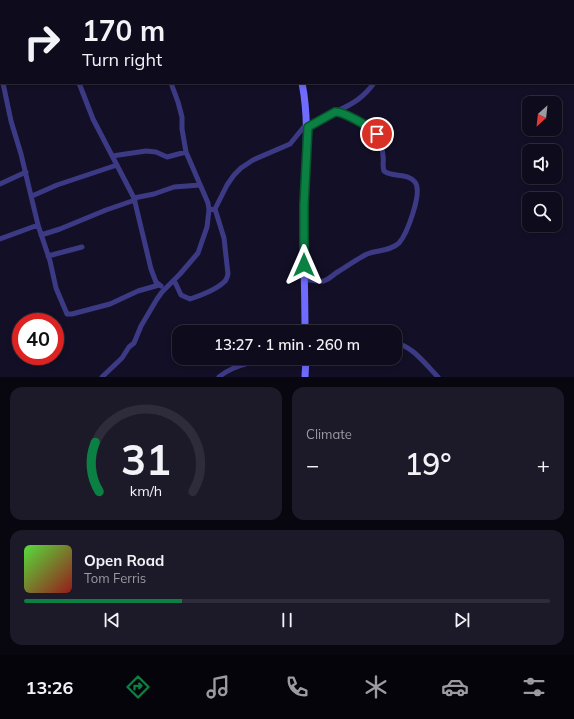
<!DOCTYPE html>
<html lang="en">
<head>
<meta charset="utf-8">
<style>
  :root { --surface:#0e0b1c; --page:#1c1929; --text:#f1f3f6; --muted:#9b9ba3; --line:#2e2b3b; --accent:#0b8043 }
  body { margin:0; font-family:Mulish,sans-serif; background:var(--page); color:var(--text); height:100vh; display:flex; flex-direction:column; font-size:15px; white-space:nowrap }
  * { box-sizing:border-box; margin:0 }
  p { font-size:13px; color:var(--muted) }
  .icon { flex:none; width:22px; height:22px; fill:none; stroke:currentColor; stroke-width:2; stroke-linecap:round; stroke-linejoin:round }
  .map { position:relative; height:377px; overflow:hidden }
  .sheet { display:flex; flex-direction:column; gap:10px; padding:10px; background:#08060f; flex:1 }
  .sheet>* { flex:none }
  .guide { position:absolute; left:0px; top:0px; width:574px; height:84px; box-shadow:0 2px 6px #0003,0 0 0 1px var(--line); background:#0e0b1c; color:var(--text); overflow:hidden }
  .needle { width:26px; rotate:207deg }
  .tools { position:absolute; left:522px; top:96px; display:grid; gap:8px }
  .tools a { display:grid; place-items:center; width:40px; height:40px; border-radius:8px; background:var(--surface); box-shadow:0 2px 6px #0003,0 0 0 1px var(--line); font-size:20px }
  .speed { position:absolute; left:12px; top:313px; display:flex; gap:8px; font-size:20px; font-weight:700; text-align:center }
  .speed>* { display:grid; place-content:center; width:52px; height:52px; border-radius:50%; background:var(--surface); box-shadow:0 2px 6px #0003,0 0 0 1px var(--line); line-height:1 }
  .speed .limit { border:6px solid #d22; background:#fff; color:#111 }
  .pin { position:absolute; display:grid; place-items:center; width:34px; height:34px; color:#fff; margin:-17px; border:2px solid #fff; border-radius:50%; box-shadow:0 1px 4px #0007 }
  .me { position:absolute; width:44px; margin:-22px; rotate:0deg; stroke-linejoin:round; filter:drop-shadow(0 0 3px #0008) }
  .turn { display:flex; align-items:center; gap:14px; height:84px; padding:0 16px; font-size:18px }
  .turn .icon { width:52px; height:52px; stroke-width:2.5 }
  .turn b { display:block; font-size:28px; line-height:34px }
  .big { font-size:30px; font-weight:600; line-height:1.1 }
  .sheet .widget { flex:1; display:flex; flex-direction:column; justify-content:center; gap:6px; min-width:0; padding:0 14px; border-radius:12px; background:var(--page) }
  .sheet .dial { align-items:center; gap:0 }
  .dial svg { height:104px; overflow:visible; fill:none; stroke:var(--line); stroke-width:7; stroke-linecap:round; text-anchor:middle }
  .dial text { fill:var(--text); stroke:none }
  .song { display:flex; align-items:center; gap:12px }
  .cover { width:48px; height:48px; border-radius:6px; background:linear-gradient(135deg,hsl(110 70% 55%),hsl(0 70% 35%)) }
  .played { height:4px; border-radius:2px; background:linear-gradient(90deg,var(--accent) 30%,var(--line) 30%) }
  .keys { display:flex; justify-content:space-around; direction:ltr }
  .heat { display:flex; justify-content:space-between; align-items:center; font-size:22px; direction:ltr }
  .sheet .tiles { flex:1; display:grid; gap:10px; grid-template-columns:1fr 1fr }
  .widget:last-child { grid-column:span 2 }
  .trip { position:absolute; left:172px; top:325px; width:230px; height:40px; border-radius:12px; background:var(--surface); box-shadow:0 2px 6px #0003,0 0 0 1px var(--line); font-weight:600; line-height:40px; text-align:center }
  .menu { display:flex; height:64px; justify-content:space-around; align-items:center; background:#06040b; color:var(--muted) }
  .menu .icon { width:28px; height:28px }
  .menu .on { color:var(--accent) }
  .menu b { font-size:18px; color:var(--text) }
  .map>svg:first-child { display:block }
</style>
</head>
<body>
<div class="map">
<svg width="574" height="377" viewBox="0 0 574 377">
  <rect width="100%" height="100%" fill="#130f26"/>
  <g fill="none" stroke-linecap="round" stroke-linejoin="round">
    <path stroke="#3d3a85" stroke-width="5" d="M150,0L156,1
      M55,1L58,0
      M146,1V0
      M170,1L176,0
      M318,1V0
      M383,1V0
      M0,23H1
      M0,72L1,75
      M3,83L11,121L21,154L38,225L50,261L56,288L67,314H72L110,304L138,291L159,285
      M79,83L93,119L134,198L151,269L156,282L161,286
      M337,111C353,104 364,97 374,83
      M112,156L146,151L156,152L167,157L186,152
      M0,184L26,172
      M32,196L57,185L117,165
      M134,198L154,194L174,187L200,185
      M209,210L215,209L227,185L234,175L241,168L253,160L290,144L303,128L335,112C343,111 348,117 355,120C373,129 382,134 383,156C384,161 382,166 384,171C393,178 407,172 415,182C423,192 407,234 399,243C391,251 377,250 367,254C357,259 346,267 336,273C332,276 328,280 323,281C317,282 310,280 304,279
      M41,235L60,229L106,210L135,200
      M0,239L38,225
      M48,256L82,247
      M174,280L181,295L190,299C199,296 217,289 224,282C227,280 227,277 228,274L224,238L215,209
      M395,344C409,342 428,367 438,377
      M102,377L122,358L129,347L134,343L141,326L157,299L162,292L180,274L198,253L207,227L209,210L208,203L186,152L182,129V117L178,102L171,83
      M219,377C233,365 247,365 263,358"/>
    <path stroke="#6f6bff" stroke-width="7" d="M271,0L272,1
      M302,83C310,123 305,163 304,204C303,247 305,289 305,332
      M305,377L306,358"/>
  </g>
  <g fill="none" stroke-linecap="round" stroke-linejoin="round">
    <g stroke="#07532c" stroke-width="10">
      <path id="route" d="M304,265V205L308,127L335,112C343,111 372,128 377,134"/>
    </g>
    <use href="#route" stroke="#0b8043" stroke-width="7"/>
  </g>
</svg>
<div class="tools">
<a><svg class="needle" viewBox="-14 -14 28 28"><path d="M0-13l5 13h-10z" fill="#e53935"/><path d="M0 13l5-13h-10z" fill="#9b9ba3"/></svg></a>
<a><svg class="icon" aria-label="sound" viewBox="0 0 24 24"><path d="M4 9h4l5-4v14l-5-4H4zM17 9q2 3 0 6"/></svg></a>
<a><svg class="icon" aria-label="search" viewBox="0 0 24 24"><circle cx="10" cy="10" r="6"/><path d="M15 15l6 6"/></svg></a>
</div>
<div class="speed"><div class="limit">40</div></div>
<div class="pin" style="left:377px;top:134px;background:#d93025"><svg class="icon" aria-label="arrive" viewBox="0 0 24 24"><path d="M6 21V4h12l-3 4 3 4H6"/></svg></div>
<svg class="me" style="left:304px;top:265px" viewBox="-20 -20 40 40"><path d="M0-17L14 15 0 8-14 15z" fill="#0b8043" stroke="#fff" stroke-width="4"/></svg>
<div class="trip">13:27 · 1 min · 260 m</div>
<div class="guide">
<div class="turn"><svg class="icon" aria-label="right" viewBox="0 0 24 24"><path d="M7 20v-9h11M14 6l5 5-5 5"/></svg><div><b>170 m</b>Turn right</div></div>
</div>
</div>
<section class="sheet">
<div class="tiles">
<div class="widget dial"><svg viewBox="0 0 100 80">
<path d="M14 69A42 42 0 1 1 86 69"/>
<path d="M14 69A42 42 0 0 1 11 31" stroke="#0b8043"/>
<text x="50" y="56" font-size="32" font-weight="700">31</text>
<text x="50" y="72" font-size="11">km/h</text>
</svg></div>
<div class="widget"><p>Climate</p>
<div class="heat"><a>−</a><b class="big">19°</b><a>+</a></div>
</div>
<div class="widget">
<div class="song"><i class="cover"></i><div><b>Open Road</b><p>Tom Ferris</p></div></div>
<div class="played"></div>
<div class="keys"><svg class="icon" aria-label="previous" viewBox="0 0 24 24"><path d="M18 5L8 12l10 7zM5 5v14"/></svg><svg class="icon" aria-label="pause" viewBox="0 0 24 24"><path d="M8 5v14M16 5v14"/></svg><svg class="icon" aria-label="next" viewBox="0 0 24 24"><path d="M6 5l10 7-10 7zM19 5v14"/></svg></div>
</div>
</div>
</section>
<nav class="menu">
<b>13:26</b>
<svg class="icon on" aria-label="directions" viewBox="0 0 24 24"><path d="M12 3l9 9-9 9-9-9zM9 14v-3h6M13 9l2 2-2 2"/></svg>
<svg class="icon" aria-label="music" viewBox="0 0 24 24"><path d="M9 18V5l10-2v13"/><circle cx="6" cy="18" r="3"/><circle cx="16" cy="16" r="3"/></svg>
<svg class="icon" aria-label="phone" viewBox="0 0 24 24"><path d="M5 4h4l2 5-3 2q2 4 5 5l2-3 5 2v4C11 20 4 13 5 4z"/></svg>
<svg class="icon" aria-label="climate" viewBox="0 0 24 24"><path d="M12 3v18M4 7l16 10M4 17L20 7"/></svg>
<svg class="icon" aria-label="car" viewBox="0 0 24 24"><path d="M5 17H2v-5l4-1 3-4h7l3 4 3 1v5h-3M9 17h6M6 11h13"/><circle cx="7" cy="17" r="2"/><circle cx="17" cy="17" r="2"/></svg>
<svg class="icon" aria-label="filters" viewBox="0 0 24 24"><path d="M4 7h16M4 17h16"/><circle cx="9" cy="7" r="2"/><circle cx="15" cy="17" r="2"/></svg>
</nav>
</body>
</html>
